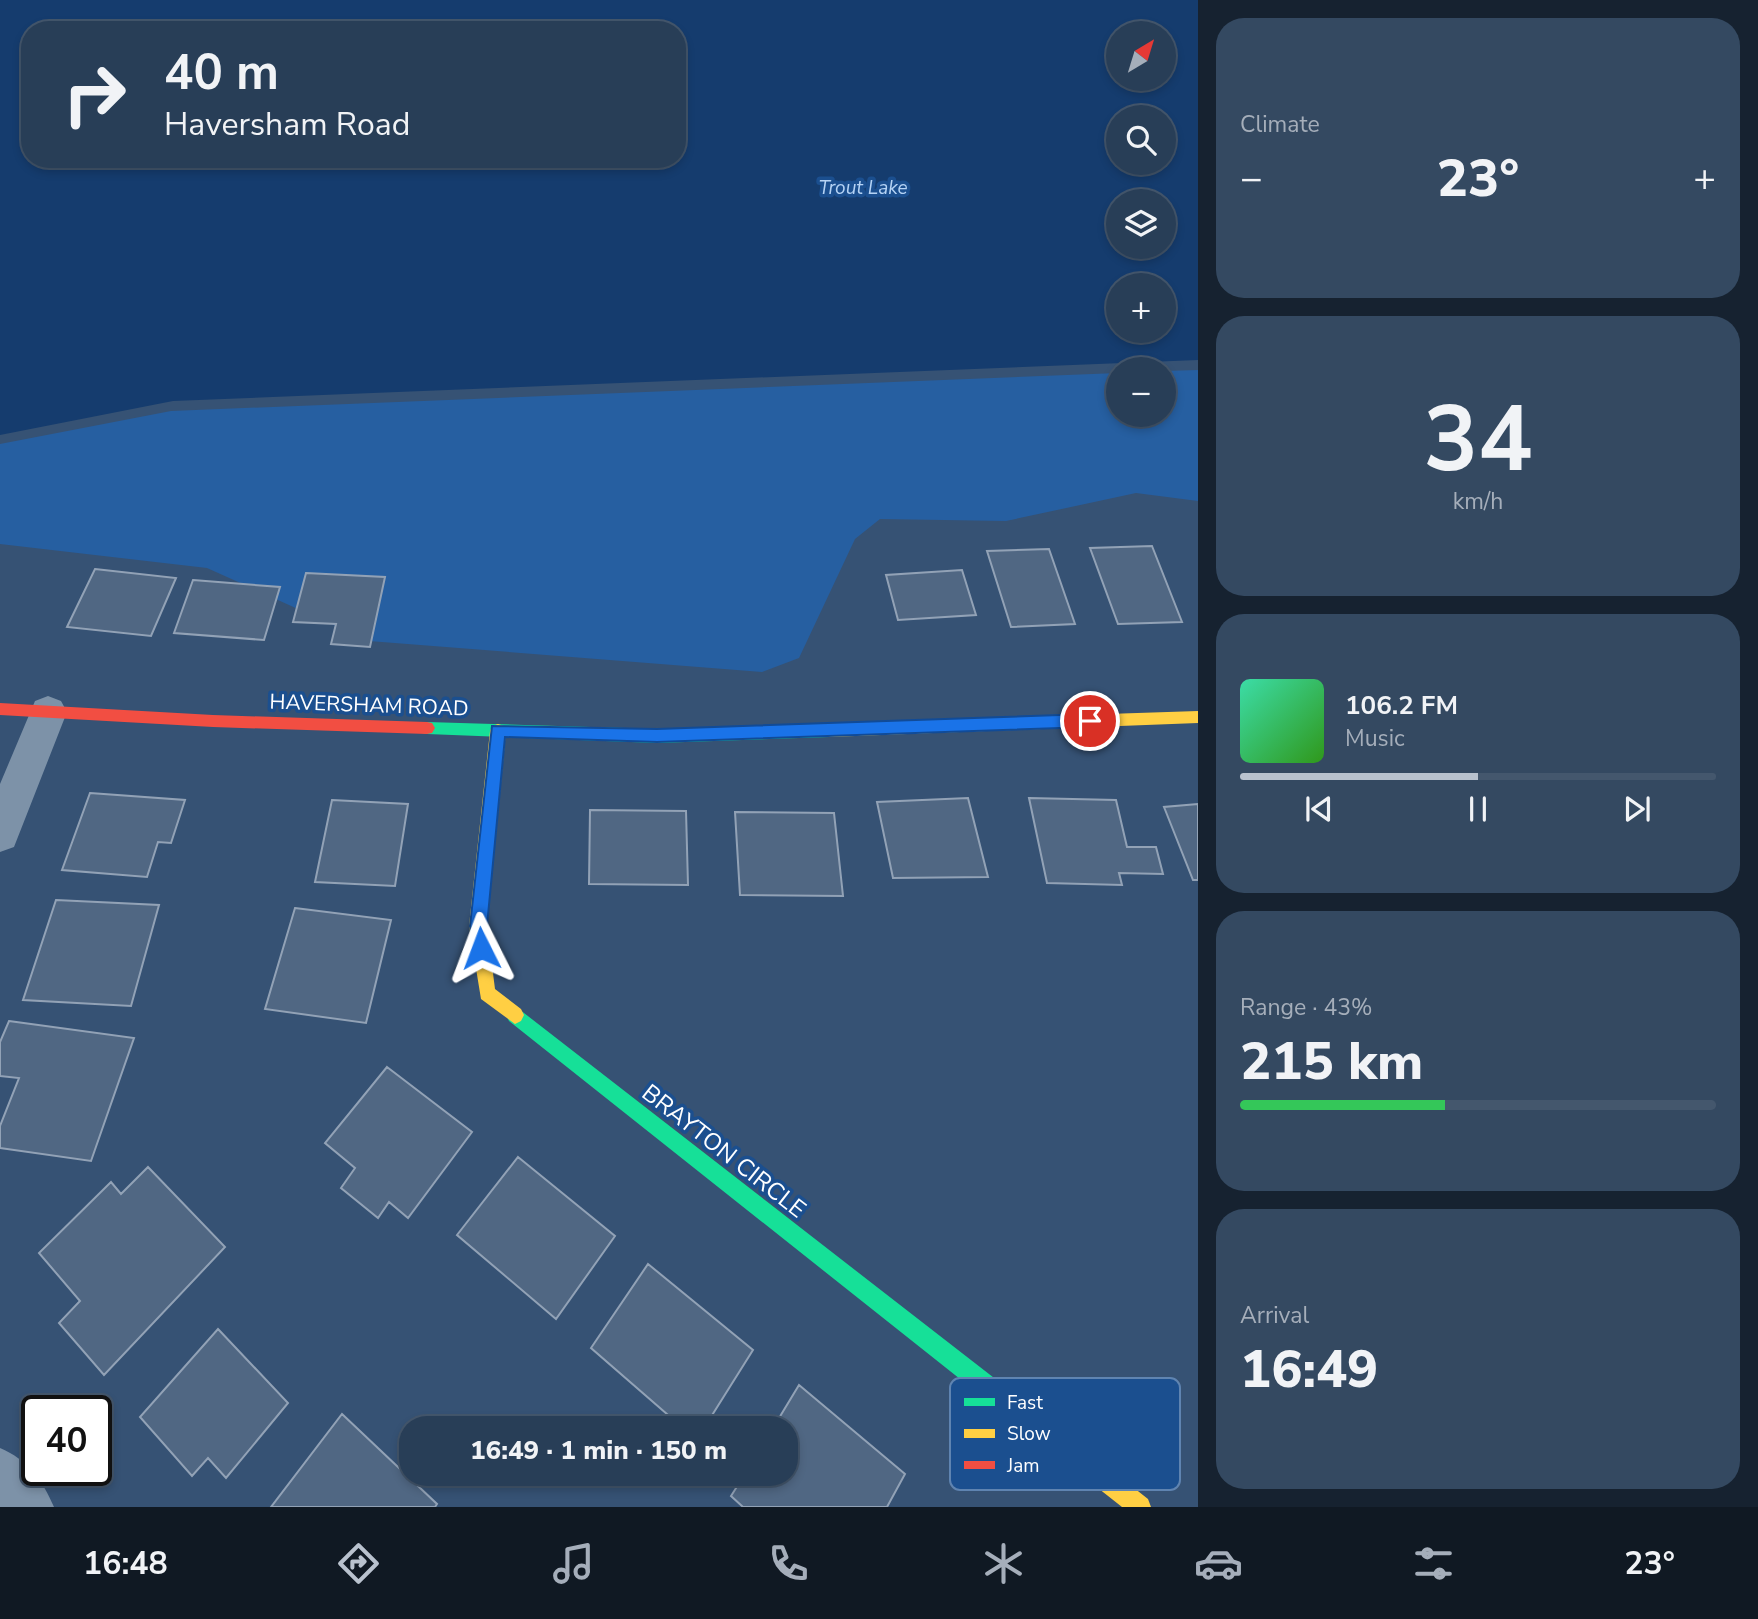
<!DOCTYPE html>
<html lang="en">
<head>
<meta charset="utf-8">
<style>
  :root { --surface:#283e57; --page:#344961; --text:#f1f3f6; --muted:#a5aeba; --line:#44576d; --accent:#b9c2ce }
  body { margin:0; font-family:"Nunito Sans",sans-serif; background:var(--page); color:var(--text); height:100vh; display:flex; flex-direction:column; font-size:26px; white-space:nowrap }
  * { box-sizing:border-box; margin:0 }
  p { font-size:23px; color:var(--muted) }
  .icon { flex:none; width:38px; height:38px; fill:none; stroke:currentColor; stroke-width:2; stroke-linecap:round; stroke-linejoin:round }
  .map { position:relative; flex:1; overflow:hidden }
  .sheet { display:flex; flex-direction:column; gap:18px; padding:18px; background:#162230; width:560px }
  .sheet>* { flex:none }
  .top-card { position:absolute; left:21px; top:21px; width:665px; height:147px; border-radius:28px; box-shadow:0 4px 10px #0003,0 0 0 2px var(--line); background:#283e57; color:var(--text); overflow:hidden }
  .needle { width:46px; rotate:38deg }
  .fabs { position:absolute; left:1106px; top:21px; display:grid; gap:14px }
  .fabs a { display:grid; place-items:center; width:70px; height:70px; border-radius:50%; background:var(--surface); box-shadow:0 4px 10px #0003,0 0 0 2px var(--line); font-size:35px }
  .speed { position:absolute; left:21px; top:1395px; display:flex; gap:14px; font-size:35px; font-weight:700; text-align:center }
  .speed>* { display:grid; place-content:center; width:91px; height:91px; border-radius:50%; background:var(--surface); box-shadow:0 4px 10px #0003,0 0 0 2px var(--line); line-height:1 }
  .speed .limit { border:4px solid #111; border-radius:10px; background:#fff; color:#111 }
  .pin { position:absolute; display:grid; place-items:center; width:60px; height:60px; color:#fff; margin:-30px; border:4px solid #fff; border-radius:50%; box-shadow:0 2px 7px #0007 }
  .me { position:absolute; width:77px; margin:-38px; rotate:357deg; stroke-linejoin:round; filter:drop-shadow(0 0 5px #0008) }
  .turn { display:flex; align-items:center; gap:24px; height:147px; padding:0 28px; font-size:32px }
  .turn .icon { width:91px; height:91px; stroke-width:2.5 }
  .turn b { display:block; font-size:49px; line-height:60px }
  .big { font-size:52px; font-weight:800; line-height:1.1 }
  .sheet .widget { flex:1; display:flex; flex-direction:column; justify-content:center; gap:10px; min-width:0; padding:0 24px; border-radius:28px; background:var(--page) }
  .sheet .dial { align-items:center; gap:0 }
  .dial b { font-size:91px; line-height:1 }
  .song { display:flex; align-items:center; gap:21px }
  .cover { width:84px; height:84px; border-radius:10px; background:linear-gradient(135deg,hsl(160 70% 55%),hsl(110 70% 35%)) }
  .played { height:7px; border-radius:4px; background:linear-gradient(90deg,var(--accent) 50%,var(--line) 50%) }
  .keys { display:flex; justify-content:space-around; direction:ltr }
  .heat { display:flex; justify-content:space-between; align-items:center; font-size:38px; direction:ltr }
  .charge { height:10px; border-radius:5px; background:linear-gradient(90deg,#34c759 43%,var(--line) 0) }
  .trip { position:absolute; left:399px; top:1416px; width:399px; height:70px; border-radius:28px; background:var(--surface); box-shadow:0 4px 10px #0003,0 0 0 2px var(--line); font-weight:800; line-height:70px; text-align:center }
  .tab-bar { display:flex; height:112px; justify-content:space-around; align-items:center; background:#101923; color:var(--muted) }
  .tab-bar .icon { width:49px; height:49px }
  .tab-bar .selected { color:var(--accent) }
  .tab-bar b { font-size:32px; color:var(--text) }
  main { display:flex; flex:1; min-height:0 }
  .map>svg:first-child { display:block }
</style>
</head>
<body>
<main>
<div class="map">
<svg width="1198" height="1507" viewBox="0 0 1198 1507">
  <rect width="100%" height="100%" fill="#365274"/>
  <path fill="#265fa1" d="M1198,370V501L1136,493L1006,521L880,519L855,539L799,658L762,672L369,641L207,568L0,544V444L171,411L1118,373V415H1164V371Z"/>
  <path fill="#153c6e" fill-rule="evenodd" d="M0,0H1198V360L173,401L0,435ZM30,30H677V159H30ZM1118,33H1164V79H1118ZM1118,117H1164V163H1118ZM1118,201H1164V247H1118ZM1118,285H1164V331H1118Z"/>
  <path fill="#506783" stroke="#92a2b6" stroke-width="2" d="M1152,546L1182,622L1118,624L1090,548Z
    M1049,549L1075,624L1011,627L987,551Z
    M95,569L176,578L151,636L67,627Z
    M962,570L976,615L898,620L886,575Z
    M306,573L385,577L370,647L331,644L336,624L293,622Z
    M193,580L280,587L264,640L174,633Z
    M90,793L185,800L171,843L158,842L147,877L62,870Z
    M968,798L988,877L893,878L877,802Z
    M1029,798L1116,800L1127,847H1156L1163,874L1119,873L1122,885L1047,883Z
    M332,800L408,804L395,886L315,882Z
    M1198,804V880H1193L1164,807Z
    M590,810L686,811L688,885L589,884Z
    M735,812L834,813L843,896L740,895Z
    M56,900L159,905L131,1006L23,1000Z
    M295,908L391,920L366,1023L265,1009Z
    M9,1021L134,1038L91,1161L0,1148V1126L19,1078L0,1076V1042Z
    M387,1067L472,1132L408,1218L389,1202L378,1218L341,1188L355,1168L325,1143Z
    M518,1157L615,1236L556,1319L457,1235Z
    M148,1167L225,1247L104,1375L59,1323L80,1301L39,1253L111,1182L121,1194Z
    M648,1264L753,1350L704,1428H683L591,1348Z
    M218,1329L288,1403L226,1478L208,1458L192,1476L140,1417Z
    M799,1385L905,1474L887,1507H743L731,1496L745,1474H786V1428H773Z
    M342,1414L437,1504L435,1507H271Z"/>
  <g fill="none" stroke-linecap="round" stroke-linejoin="round">
    <path fill="#7d92a8" fill-rule="evenodd" d="M48,696L61,701L67,712L14,847L0,852V784L35,701Z
      M0,1448C27,1459 43,1481 54,1507H0Z"/>
    <path fill="#16e098" fill-rule="evenodd" d="M427,722L657,729L829,723L834,725L837,730L834,735L829,737L657,743L427,734L422,733L419,728L422,723Z
      M515,1006L1034,1409L1037,1417L1034,1425L1026,1428L1018,1425L509,1021L506,1015L509,1009Z"/>
    <path fill="#ffcf43" fill-rule="evenodd" d="M1198,711V723L829,737L824,735L821,730L824,725L829,723Z
      M498,724L504,726L506,731L487,926L495,989L521,1009L524,1015L521,1021L515,1024L481,999L469,926L490,731L492,726Z
      M1026,1406L1034,1409L1148,1499L1151,1507H1122L1018,1425L1015,1417L1018,1409Z"/>
    <path fill="#f24e42" fill-rule="evenodd" d="M0,703L213,715L427,722L432,723L435,728L432,733L427,734L213,727L0,715Z"/>
  </g>
  <path fill="#1a73e8" stroke="#114b97" stroke-width="2" d="M1090,714L1098,721L1090,727L657,742L505,737L487,926L490,948L487,954L481,957L475,954L470,926L492,726L657,729Z"/>
  <g text-anchor="middle" stroke-width="7" stroke-linejoin="round" paint-order="stroke">
    <g font-size="19" font-style="italic" fill="#b5d3f5" stroke="#1b4f8f">
      <text x="863" y="194">Trout Lake</text>
    </g>
    <g font-size="21" fill="#fff" stroke="#1b4f8f">
      <text transform="translate(369 705) rotate(2)" y="7">HAVERSHAM ROAD</text>
    </g>
    <g font-size="24" fill="#fff" stroke="#1b4f8f">
      <text transform="translate(724 1151) rotate(38)" y="8">BRAYTON CIRCLE</text>
    </g>
  </g>
  <rect x="950" y="1378" width="230" height="112" rx="10" fill="#1b4f8f" stroke="#5f84b1" stroke-width="2"/>
  <rect x="964" y="1398" width="31" height="8" fill="#16e098"/>
  <rect x="964" y="1429" width="31" height="9" fill="#ffcf43"/>
  <rect x="964" y="1461" width="31" height="8" fill="#f24e42"/>
  <g font-size="19" fill="#fff">
    <text x="1007" y="1409">Fast</text>
    <text x="1007" y="1440">Slow</text>
    <text x="1007" y="1472">Jam</text>
  </g>
</svg>
<div class="fabs">
<a><svg class="needle" viewBox="-14 -14 28 28"><path d="M0-13l5 13h-10z" fill="#e53935"/><path d="M0 13l5-13h-10z" fill="#a5aeba"/></svg></a>
<a><svg class="icon" aria-label="search" viewBox="0 0 24 24"><circle cx="10" cy="10" r="6"/><path d="M15 15l6 6"/></svg></a>
<a><svg class="icon" aria-label="layers" viewBox="0 0 24 24"><path d="M12 4l9 5-9 5-9-5zM3 14l9 5 9-5"/></svg></a>
<a>+</a>
<a>−</a>
</div>
<div class="speed"><div class="limit">40</div></div>
<div class="pin" style="left:1090px;top:721px;background:#d93025"><svg class="icon" aria-label="arrive" viewBox="0 0 24 24"><path d="M6 21V4h12l-3 4 3 4H6"/></svg></div>
<svg class="me" style="left:481px;top:948px" viewBox="-20 -20 40 40"><path d="M0-17L14 15 0 8-14 15z" fill="#1a73e8" stroke="#fff" stroke-width="4"/></svg>
<div class="trip">16:49 · 1 min · 150 m</div>
<div class="top-card">
<div class="turn"><svg class="icon" aria-label="right" viewBox="0 0 24 24"><path d="M7 20v-9h11M14 6l5 5-5 5"/></svg><div><b>40 m</b>Haversham Road</div></div>
</div>
</div>
<section class="sheet">
<div class="widget"><p>Climate</p>
<div class="heat"><a>−</a><b class="big">23°</b><a>+</a></div>
</div>
<div class="widget dial"><b>34</b><p>km/h</p></div>
<div class="widget">
<div class="song"><i class="cover"></i><div><b>106.2 FM</b><p>Music</p></div></div>
<div class="played"></div>
<div class="keys"><svg class="icon" aria-label="previous" viewBox="0 0 24 24"><path d="M18 5L8 12l10 7zM5 5v14"/></svg><svg class="icon" aria-label="pause" viewBox="0 0 24 24"><path d="M8 5v14M16 5v14"/></svg><svg class="icon" aria-label="next" viewBox="0 0 24 24"><path d="M6 5l10 7-10 7zM19 5v14"/></svg></div>
</div>
<div class="widget"><p>Range · 43%</p><b class="big">215 km</b><div class="charge"></div></div>
<div class="widget"><p>Arrival</p><b class="big">16:49</b></div>
</section>
</main>
<nav class="tab-bar">
<b>16:48</b>
<svg class="icon selected" aria-label="directions" viewBox="0 0 24 24"><path d="M12 3l9 9-9 9-9-9zM9 14v-3h6M13 9l2 2-2 2"/></svg>
<svg class="icon" aria-label="music" viewBox="0 0 24 24"><path d="M9 18V5l10-2v13"/><circle cx="6" cy="18" r="3"/><circle cx="16" cy="16" r="3"/></svg>
<svg class="icon" aria-label="phone" viewBox="0 0 24 24"><path d="M5 4h4l2 5-3 2q2 4 5 5l2-3 5 2v4C11 20 4 13 5 4z"/></svg>
<svg class="icon" aria-label="climate" viewBox="0 0 24 24"><path d="M12 3v18M4 7l16 10M4 17L20 7"/></svg>
<svg class="icon" aria-label="car" viewBox="0 0 24 24"><path d="M5 17H2v-5l4-1 3-4h7l3 4 3 1v5h-3M9 17h6M6 11h13"/><circle cx="7" cy="17" r="2"/><circle cx="17" cy="17" r="2"/></svg>
<svg class="icon" aria-label="filters" viewBox="0 0 24 24"><path d="M4 7h16M4 17h16"/><circle cx="9" cy="7" r="2"/><circle cx="15" cy="17" r="2"/></svg>
<b>23°</b>
</nav>
</body>
</html>
